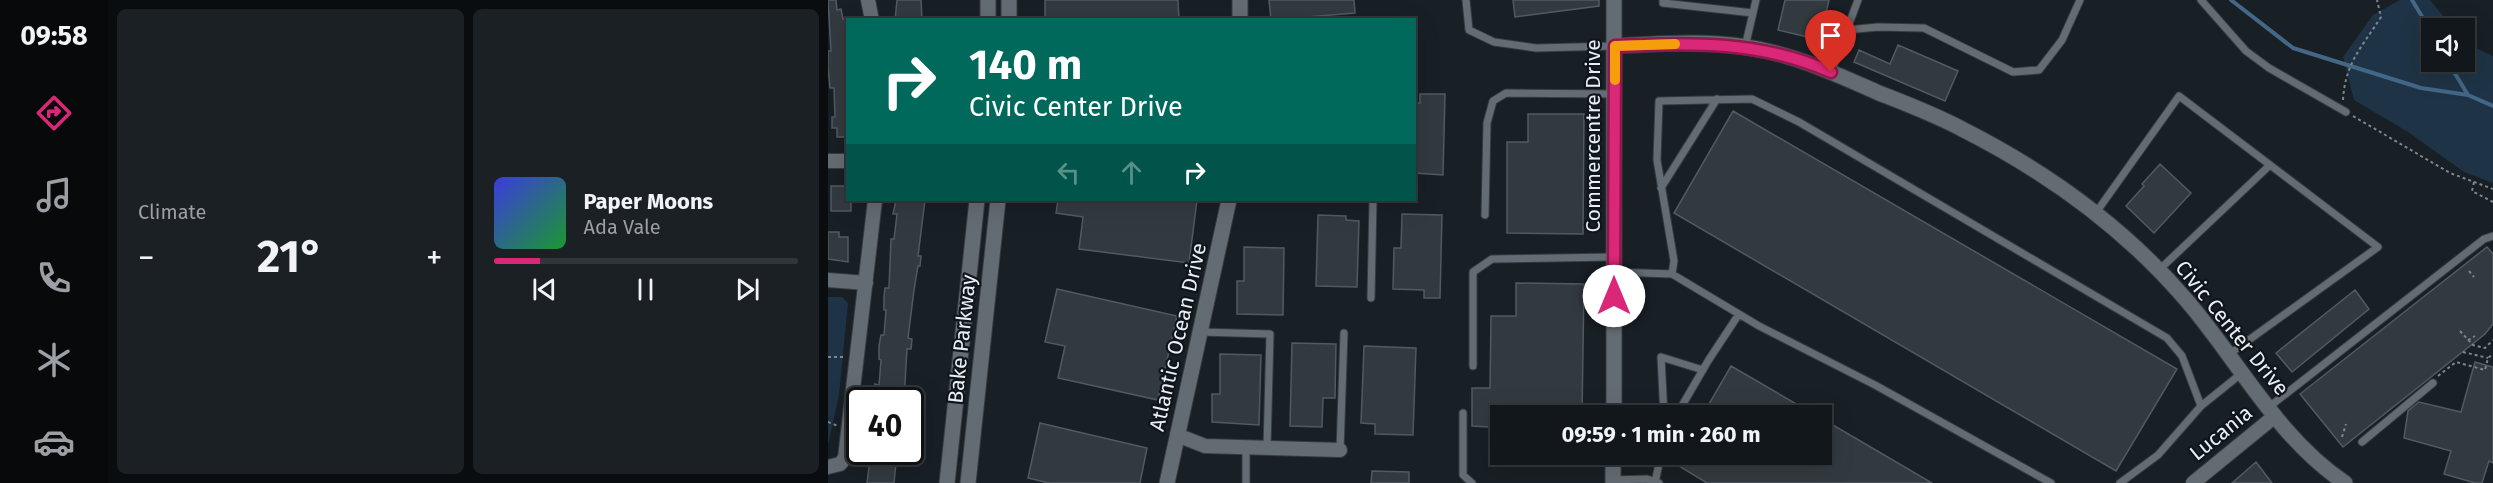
<!DOCTYPE html>
<html lang="en">
<head>
<meta charset="utf-8">
<style>
  :root { --surface:#12171c; --page:#1b2025; --text:#f1f3f6; --muted:#9c9fa3; --line:#31363b; --accent:#db2777 }
  body { margin:0; font-family:"Fira Sans",sans-serif; background:var(--page); color:var(--text); height:100vh; display:flex; flex-direction:column; font-size:22px; white-space:nowrap }
  * { box-sizing:border-box; margin:0 }
  p { font-size:20px; color:var(--muted) }
  .icon { flex:none; width:33px; height:33px; fill:none; stroke:currentColor; stroke-width:2; stroke-linecap:round; stroke-linejoin:round }
  .map { position:relative; flex:1; overflow:hidden }
  .drawer { display:flex; flex-direction:column; gap:9px; padding:9px; background:#0a0d0f; width:720px }
  .drawer>* { flex:none }
  .banner { position:absolute; left:18px; top:18px; width:570px; height:183px; border-radius:0px; box-shadow:0 6px 24px #0002,0 0 0 2px var(--line); background:#00695c; color:#fff; overflow:hidden }
  .tools { position:absolute; left:1593px; top:18px; display:grid; gap:12px }
  .tools a { display:grid; place-items:center; width:54px; height:54px; border-radius:0px; background:var(--surface); box-shadow:0 6px 24px #0002,0 0 0 2px var(--line); font-size:30px }
  .speed { position:absolute; left:18px; top:387px; display:flex; gap:12px; font-size:30px; font-weight:700; text-align:center }
  .speed>* { display:grid; place-content:center; width:78px; height:78px; border-radius:50%; background:var(--surface); box-shadow:0 6px 24px #0002,0 0 0 2px var(--line); line-height:1 }
  .speed .limit { border:3px solid #111; border-radius:9px; background:#fff; color:#111 }
  .pin { position:absolute; display:grid; place-items:center; width:51px; height:51px; color:#fff; margin:-62px -26px; border-radius:50% 50% 50% 0; rotate:-45deg; box-shadow:0 0 6px #0007 }
  .pin .icon { rotate:45deg }
  .me { position:absolute; width:66px; margin:-33px; rotate:0deg; stroke-linejoin:round; filter:drop-shadow(0 0 4px #0008) }
  .turn { display:flex; align-items:center; gap:21px; height:126px; padding:0 24px; font-size:27px }
  .turn .icon { width:78px; height:78px; stroke-width:2.5 }
  .turn b { display:block; font-size:42px; line-height:51px }
  .lanes { display:flex; align-items:center; height:57px; padding:0 24px; background:#0003; justify-content:center; gap:30px; direction:ltr }
  .lanes .off { opacity:.35 }
  .big { font-size:45px; font-weight:700; line-height:1.1 }
  .drawer .tile { flex:1; display:flex; flex-direction:column; justify-content:center; gap:9px; min-width:0; padding:0 21px; border-radius:9px; background:var(--page) }
  .song { display:flex; align-items:center; gap:18px }
  .cover { width:72px; height:72px; border-radius:9px; background:linear-gradient(135deg,hsl(240 70% 55%),hsl(130 70% 35%)) }
  .played { height:6px; border-radius:3px; background:linear-gradient(90deg,var(--accent) 15%,var(--line) 15%) }
  .keys { display:flex; justify-content:space-around; direction:ltr }
  .heat { display:flex; justify-content:space-between; align-items:center; font-size:33px; direction:ltr }
  .drawer .tiles { flex:1; display:grid; gap:9px; grid-template-columns:repeat(2,1fr) }
  .trip { position:absolute; left:662px; top:405px; width:342px; height:60px; border-radius:0px; background:var(--surface); box-shadow:0 6px 24px #0002,0 0 0 2px var(--line); font-weight:700; line-height:60px; text-align:center }
  main { display:flex; flex:1; min-height:0 }
  .dock { display:flex; flex-direction:column; width:108px; justify-content:space-around; align-items:center; background:#07090b; color:var(--muted) }
  .dock .icon { width:42px; height:42px }
  .dock .selected { color:var(--accent) }
  .dock b { font-size:27px; color:var(--text) }
  .map>svg:first-child { display:block }
</style>
</head>
<body>
<main>
<nav class="dock">
<b>09:58</b>
<svg class="icon selected" aria-label="directions" viewBox="0 0 24 24"><path d="M12 3l9 9-9 9-9-9zM9 14v-3h6M13 9l2 2-2 2"/></svg>
<svg class="icon" aria-label="music" viewBox="0 0 24 24"><path d="M9 18V5l10-2v13"/><circle cx="6" cy="18" r="3"/><circle cx="16" cy="16" r="3"/></svg>
<svg class="icon" aria-label="phone" viewBox="0 0 24 24"><path d="M5 4h4l2 5-3 2q2 4 5 5l2-3 5 2v4C11 20 4 13 5 4z"/></svg>
<svg class="icon" aria-label="climate" viewBox="0 0 24 24"><path d="M12 3v18M4 7l16 10M4 17L20 7"/></svg>
<svg class="icon" aria-label="car" viewBox="0 0 24 24"><path d="M5 17H2v-5l4-1 3-4h7l3 4 3 1v5h-3M9 17h6M6 11h13"/><circle cx="7" cy="17" r="2"/><circle cx="17" cy="17" r="2"/></svg>
</nav>
<section class="drawer">
<div class="tiles">
<div class="tile"><p>Climate</p>
<div class="heat"><a>−</a><b class="big">21°</b><a>+</a></div>
</div>
<div class="tile">
<div class="song"><i class="cover"></i><div><b>Paper Moons</b><p>Ada Vale</p></div></div>
<div class="played"></div>
<div class="keys"><svg class="icon" aria-label="previous" viewBox="0 0 24 24"><path d="M18 5L8 12l10 7zM5 5v14"/></svg><svg class="icon" aria-label="pause" viewBox="0 0 24 24"><path d="M8 5v14M16 5v14"/></svg><svg class="icon" aria-label="next" viewBox="0 0 24 24"><path d="M6 5l10 7-10 7zM19 5v14"/></svg></div>
</div>
</div>
</section>
<div class="map">
<svg width="1665" height="483" viewBox="0 0 1665 483">
  <rect width="100%" height="100%" fill="#181f25"/>
  <path fill="#1e3345" d="M1572,0H1602L1625,28H1604V62H1636L1637,43L1665,56V183L1636,172L1580,132L1526,100L1515,57L1545,15Z
    M0,297H14L20,303L11,395L0,445Z"/>
  <g fill="none" stroke-linecap="round" stroke-linejoin="round">
    <path stroke="#436785" stroke-width="4" d="M1403,0L1465,48L1593,88L1640,95
      M1584,0L1604,33
      M1620,62L1640,95L1665,106"/>
  </g>
  <path fill="#323a40" stroke="#525a61" stroke-width="1.5" d="M0,0H8L9,10L13,9L15,19L17,18L20,31V137H9V128H4V117H7L6,88H2L0,67V51H3Z
    M69,0H93L94,20H67Z
    M217,0H350L351,20H217Z
    M441,0H526L527,13L443,20Z
    M685,0H771V6L687,17Z
    M957,0H1001L992,40L950,30Z
    M1070,45L1130,71L1117,101L1026,62L1031,50L1062,64Z
    M592,94H617L615,175L586,173V103H592Z
    M905,111L1349,369L1288,471L846,213Z
    M700,114H756L755,234L679,233V142H700Z
    M1332,164L1363,193L1326,233L1298,206L1316,186L1314,184Z
    M3,186H20V200H23V211H3Z
    M68,200H97L90,256H93L92,266H90L86,290L80,338L84,339L83,349H79L76,400H46L47,384L51,385L53,360L51,359V346L53,335H56L58,310H56V297L57,288H61L63,239H66L69,214H65Z
    M230,200H369L361,263L251,249L255,217L228,213Z
    M574,214L614,215L612,298H596V290L565,289L566,248H573Z
    M490,215L518,216V220L531,221L529,287L488,286Z
    M0,232H11V237H20V262L0,259Z
    M416,247L456,248L455,315L409,314V281H416Z
    M1659,247L1665,254V324L1657,334L1515,447L1472,394Z
    M688,283L756,284L754,416H672V459H665L661,455V427L644,426V388H662L663,316H688Z
    M229,289L349,316L330,400L230,378L237,346L217,342Z
    M1527,290L1541,309L1464,372L1448,353Z
    M464,343L508,344L507,398H495L494,427L462,426Z
    M536,346L588,348L585,435L547,434V424L533,423Z
    M392,354L433,355L431,425L384,422V394H392Z
    M1647,362L1665,367V463L1661,461L1654,483H1647L1616,474L1623,451L1576,438L1580,411L1591,402L1633,412Z
    M903,366L989,416H874Z
    M993,418L1104,483H879L846,463L851,454H993Z
    M212,423L319,448L312,483H221L200,478Z
    M43,452H69L66,483H39Z
    M1428,462L1444,483H1404Z
    M544,471L581,472V483H543Z"/>
  <g fill="none" stroke-linecap="round" stroke-linejoin="round">
    <g stroke="#373c40" stroke-width="9">
      <path id="lane" d="M638,0L641,30L666,42L708,48L787,46
        M835,0V3L925,13L928,0
        M1373,0L1418,51L1441,68L1518,112
        M1019,30L1050,27L1096,28L1185,72L1211,70L1234,40L1252,0
        M917,47L925,13
        M1003,72L1030,0
        M833,188L889,99
        M1267,214L1351,96L1550,247L1400,355
        M657,215L659,123L665,101L678,93L787,94
        M1331,270L1442,165
        M786,272L844,274L931,326L1047,385L1223,483
        M844,274L846,261L829,160L831,101L924,99L971,122L1339,338L1354,356L1373,406
        M543,298L545,200
        M373,332L442,334L439,448
        M645,366V272L664,259L786,257
        M1441,407L1656,239L1665,236
        M635,413V475L644,483
        M836,416L833,357L875,370
        M848,416L880,361L911,314
        M1534,442L1605,383
        M512,450L516,333
        M785,480L819,479L831,483
        M418,483V448
        M827,483L833,454
        M1292,483L1330,455L1373,406L1414,373"/>
    </g>
    <g stroke="#373c40" stroke-width="16">
      <path id="street" d="M40,0L44,20
        M0,161H20
        M0,280L38,283
        M349,435L377,446L512,450
        M0,467L12,464L17,458L47,200
        M1365,483L1447,416"/>
    </g>
    <g stroke="#373c40" stroke-width="17">
      <path id="secondary" d="M160,0V20
        M181,0V20
        M412,0V20
        M787,46C830,44 875,40 918,47C966,54 1008,74 1051,93C1079,104 1108,115 1134,129C1219,172 1298,229 1360,302C1411,362 1450,438 1517,483
        M786,416V0
        M119,483L149,200
        M140,483L170,200
        M339,483L401,200
        M785,483V454"/>
    </g>
    <path stroke="#80858a" stroke-width="2" stroke-dasharray="3 3" stroke-linecap="butt" d="M1515,100C1517,63 1534,47 1553,17L1549,0
      M1525,116L1622,173L1665,189
      M1646,182L1644,191L1665,202
      M1641,271L1646,277
      M1632,331L1645,345L1657,348L1665,340
      M1640,340L1647,336
      M1635,352L1660,358
      M0,357H18
      M1610,376L1628,362L1657,370L1660,358L1665,354
      M0,422L10,426
      M1514,437L1518,424"/>
    <use href="#lane" stroke="#646c73" stroke-width="7"/>
    <use href="#street" stroke="#646c73" stroke-width="14"/>
    <use href="#secondary" stroke="#646c73" stroke-width="15"/>
  </g>
  <g fill="none" stroke-linecap="round" stroke-linejoin="round">
    <g stroke="#8e194d" stroke-width="15">
      <path id="route" d="M786,296L787,46C865,43 930,40 1003,72"/>
    </g>
    <use href="#route" stroke="#db2777" stroke-width="10"/>
    <path stroke="#f59e0b" stroke-width="10" d="M787,80V46L847,44"/>
  </g>
  <g text-anchor="middle" stroke-width="4.5" stroke-linejoin="round" paint-order="stroke">
    <g font-size="21" fill="#ebeff3" stroke="#0f161b">
      <text transform="translate(765 136) rotate(-90)" y="7">Commercentre Drive</text>
      <text transform="translate(1404 328) rotate(51)" y="7">Civic Center Drive</text>
      <text transform="translate(350 337) rotate(-77)" y="7">Atlantic Ocean Drive</text>
      <text transform="translate(134 339) rotate(-84)" y="7">Bake Parkway</text>
      <text transform="translate(1393 433) rotate(-39)" y="7">Lucania</text>
    </g>
  </g>
</svg>
<div class="tools">
<a><svg class="icon" aria-label="sound" viewBox="0 0 24 24"><path d="M4 9h4l5-4v14l-5-4H4zM17 9q2 3 0 6"/></svg></a>
</div>
<div class="speed"><div class="limit">40</div></div>
<div class="pin" style="left:1003px;top:72px;background:#d93025"><svg class="icon" aria-label="arrive" viewBox="0 0 24 24"><path d="M6 21V4h12l-3 4 3 4H6"/></svg></div>
<svg class="me" style="left:786px;top:296px" viewBox="-20 -20 40 40"><circle r="19" fill="#fff"/><path d="M0-13L10 11 0 6-10 11z" fill="#db2777"/></svg>
<div class="trip">09:59 · 1 min · 260 m</div>
<div class="banner">
<div class="turn"><svg class="icon" aria-label="right" viewBox="0 0 24 24"><path d="M7 20v-9h11M14 6l5 5-5 5"/></svg><div><b>140 m</b>Civic Center Drive</div></div>
<div class="lanes"><svg class="icon off" aria-label="left" viewBox="0 0 24 24"><path d="M17 20v-9H6M10 6l-5 5 5 5"/></svg><svg class="icon off" aria-label="ahead" viewBox="0 0 24 24"><path d="M12 20V5M6 11l6-6 6 6"/></svg><svg class="icon" aria-label="right" viewBox="0 0 24 24"><path d="M7 20v-9h11M14 6l5 5-5 5"/></svg></div>
</div>
</div>
</main>
</body>
</html>
